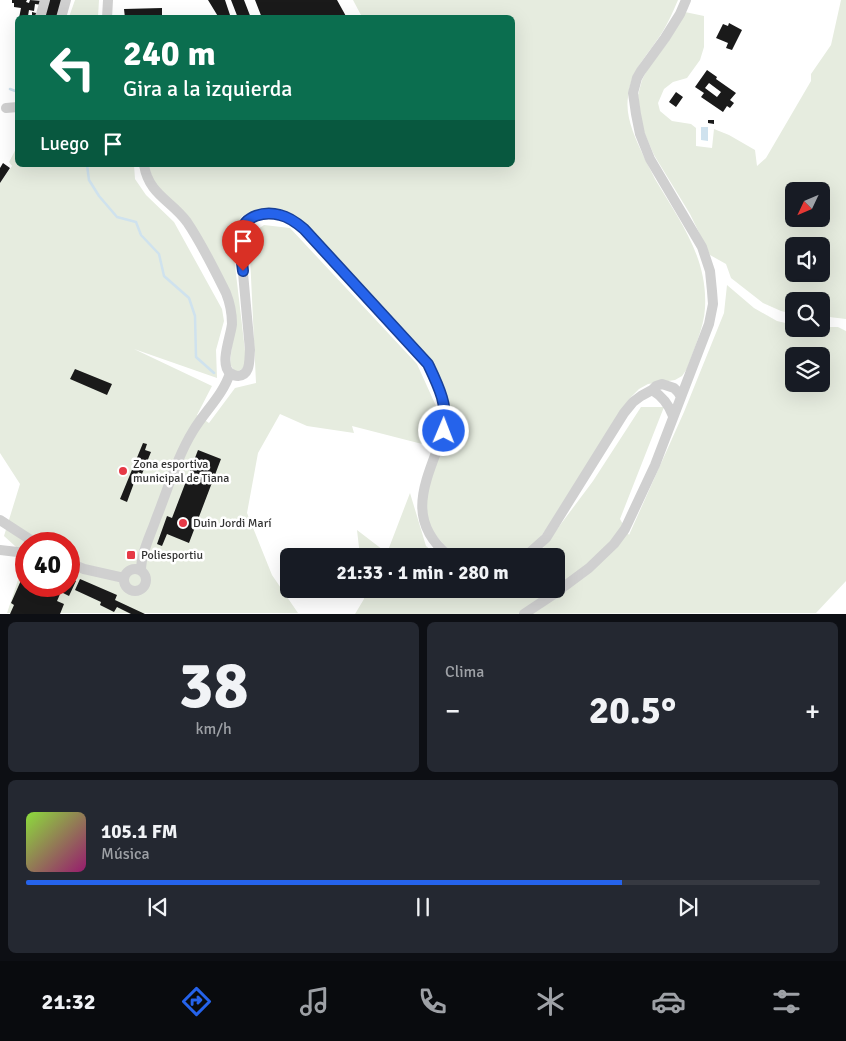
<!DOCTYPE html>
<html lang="es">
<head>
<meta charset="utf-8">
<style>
  :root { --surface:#171b24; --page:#242831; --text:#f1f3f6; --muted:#9ea1a6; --line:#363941; --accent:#2563eb }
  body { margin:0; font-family:Signika,sans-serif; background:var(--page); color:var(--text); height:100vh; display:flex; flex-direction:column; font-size:19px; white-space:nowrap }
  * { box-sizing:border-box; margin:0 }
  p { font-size:16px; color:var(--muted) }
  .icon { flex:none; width:28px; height:28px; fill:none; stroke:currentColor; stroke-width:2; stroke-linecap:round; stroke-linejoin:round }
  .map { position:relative; height:614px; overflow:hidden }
  .sheet { display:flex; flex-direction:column; gap:8px; padding:8px; background:#0d0f14; flex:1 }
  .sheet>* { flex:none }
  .hud { position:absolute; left:15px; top:15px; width:500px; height:152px; border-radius:8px; box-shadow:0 5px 20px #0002; background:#0b6e4f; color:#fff; overflow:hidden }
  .needle { width:32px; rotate:226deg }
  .fabs { position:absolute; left:785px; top:182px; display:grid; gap:10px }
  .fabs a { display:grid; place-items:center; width:45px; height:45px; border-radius:8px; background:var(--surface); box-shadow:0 5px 20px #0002; font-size:25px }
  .speed { position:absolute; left:15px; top:532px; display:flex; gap:10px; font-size:25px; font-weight:700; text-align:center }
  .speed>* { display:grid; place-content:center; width:65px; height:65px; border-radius:50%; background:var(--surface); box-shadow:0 5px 20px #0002; line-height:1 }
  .speed .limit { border:8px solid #d22; background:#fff; color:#111 }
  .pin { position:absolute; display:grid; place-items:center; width:42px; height:42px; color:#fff; margin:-51px -21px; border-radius:50% 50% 50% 0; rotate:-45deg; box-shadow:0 0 5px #0007 }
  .pin .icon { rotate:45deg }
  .me { position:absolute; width:55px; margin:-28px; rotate:1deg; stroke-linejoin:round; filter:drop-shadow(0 0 4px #0008) }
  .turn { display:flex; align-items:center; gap:18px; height:105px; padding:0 25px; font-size:22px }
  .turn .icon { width:65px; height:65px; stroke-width:2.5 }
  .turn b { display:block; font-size:35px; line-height:42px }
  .then { display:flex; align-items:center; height:48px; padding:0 25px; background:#0003; gap:10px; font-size:19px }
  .big { font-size:38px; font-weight:700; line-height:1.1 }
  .sheet .widget { flex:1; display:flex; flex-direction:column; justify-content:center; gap:8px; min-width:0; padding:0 18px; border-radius:8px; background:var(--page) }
  .sheet .dial { align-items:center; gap:0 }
  .dial b { font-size:65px; line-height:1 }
  .song { display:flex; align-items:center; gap:15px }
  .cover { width:60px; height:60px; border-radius:8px; background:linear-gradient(135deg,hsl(90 70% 55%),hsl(320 70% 35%)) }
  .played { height:5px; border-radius:2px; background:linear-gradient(90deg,var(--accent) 75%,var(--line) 75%) }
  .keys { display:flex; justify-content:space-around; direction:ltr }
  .heat { display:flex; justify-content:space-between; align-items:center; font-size:28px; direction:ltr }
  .sheet .tiles { flex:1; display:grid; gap:8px; grid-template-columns:1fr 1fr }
  .widget:last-child { grid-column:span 2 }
  .trip { position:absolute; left:280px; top:548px; width:285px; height:50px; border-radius:8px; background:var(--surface); box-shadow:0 5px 20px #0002; font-weight:700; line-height:50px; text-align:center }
  .tabs { display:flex; height:80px; justify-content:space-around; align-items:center; background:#090b0e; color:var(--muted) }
  .tabs .icon { width:35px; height:35px }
  .tabs .on { color:var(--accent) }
  .tabs b { font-size:22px; color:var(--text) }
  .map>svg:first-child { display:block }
</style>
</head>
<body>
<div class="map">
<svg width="846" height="614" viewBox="0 0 846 614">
  <rect width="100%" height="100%" fill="#fff"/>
  <path fill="#e6ecdf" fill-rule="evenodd" d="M75,0H99L98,17H69Z
    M353,0H678C672,14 666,28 657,40C643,61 631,71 628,97C625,117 635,137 643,155C647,163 651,171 655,179C679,220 708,257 705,308C704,328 693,351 687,369L682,376L675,380L648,384L639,389L629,399L547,528L539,539L530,548L516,556H459L447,548L438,538L430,528L427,514L426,497L449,404L445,389L437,375L313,232L255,211L242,216L236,225L234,234V257L246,359C245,367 243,370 235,372L230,364L234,325L223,279L155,185L148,165H512V18L362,17Z
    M841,0H846V319L821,316V301H794V314L781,311L763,303L731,278L726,264L710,255L690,214L654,155L642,127L638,95L642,80L648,68L668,42L685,12L704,16V47L700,60L687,78L673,82L664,89L658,103L660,111L672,121L691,124L696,128V146L712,148L714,129L729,135L755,150L757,166L766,158L811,81V74L831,45ZM794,191H821V219H794ZM794,246H821V274H794Z
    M17,147L18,165H134L135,179L146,195L174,222L222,309L224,321L216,350L217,378L134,349L212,386L197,415L209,423L235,388L256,383L249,235L264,225L290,228L417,364L436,406L433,429L426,445L352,426L354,433L307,426L280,414L258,453L247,513L272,575L298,613H7L26,556L4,536L20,484L0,453V183L12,166L9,162ZM26,544H69V586H26Z
    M727,285L754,308L777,321L794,325V329H821V327H838L846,331V581L816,613L355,614L364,599L363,589H556V556H537L593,481L641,407H664L620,519L629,535L684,412L724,313ZM794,356H821V384H794Z
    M410,493L426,546L438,556H360L357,530L387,553Z"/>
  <path fill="#cfe2ee" d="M701,127H708V141L701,140Z"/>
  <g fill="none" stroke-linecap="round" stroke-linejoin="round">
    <path stroke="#cfe2ee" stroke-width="2.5" d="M10,89L18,92
      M87,165L89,180L99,196L117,217L136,222L141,235L159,254L164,276L189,298L195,316L196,357L214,373"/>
  </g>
  <path fill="#1a1a1a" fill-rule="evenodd" d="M12,0H27L26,2L29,3L30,0L43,1L42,5L35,4L34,11L29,10L28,16L32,17V12L36,13L35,18H19L21,8L14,7V3H12Z
    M46,0H62L57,18H42Z
    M208,0H225L231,18H219Z
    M231,0H244L251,18H238Z
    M255,0H337L347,18H262Z
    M162,8V18H125L124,9Z
    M729,23L742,30L732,50L726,48L728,43L716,38L723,24L728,26Z
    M707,70L717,77L716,79L736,93L730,100L734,103L730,108L727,106L723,112L701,97L704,93L695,87ZM709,83L721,92L717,97L705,88Z
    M676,92L683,97L676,107L669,102Z
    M708,120H714V124L708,123Z
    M3,163L10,168L0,183V168Z
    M75,369L112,384L107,395L70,379Z
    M143,443L147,444L145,450L151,452L142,474L138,472L127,502L120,499Z
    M198,450L221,459L189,543L167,534L162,546L157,544L167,516L172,518Z
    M26,569V586H69V578L76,581L69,596L61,592L57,601L64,604L60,614H10L14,605L11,603Z
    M80,579L117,595L115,600L145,614H131L117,607L114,612L100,605L101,602L75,590Z"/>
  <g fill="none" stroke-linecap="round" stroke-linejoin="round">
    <path stroke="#d0d0d0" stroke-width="10" d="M40,18L45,0
      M61,18L66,0
      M107,18L108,0
      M6,108L18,107
      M144,165C149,195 171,200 187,222C202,244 214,269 226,293C230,303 232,313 232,324C231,336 219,364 230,373C233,375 235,376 238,376C251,375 249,360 250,350L240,240C242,218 259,210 280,215C289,217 297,223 304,229L428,364C438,385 449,407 444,431C428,478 402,518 449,556
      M652,390C662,396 669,405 673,416
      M0,520L37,544
      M0,550L26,553
      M526,556L546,538L609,437L624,413L633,402L641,396L652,390L656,386L662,384L674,388L678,392L681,397
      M69,563L84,569L124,578
      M124 580a11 11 0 1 1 22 0a11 11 0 1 1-22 0Z
      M141,570C141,553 151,534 156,519C168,489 177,457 193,431C205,411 223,395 230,373
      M524,614L554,594L589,568L614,544L625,529L655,465L709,324L713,304L712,291L710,271L702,247L650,159L640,134L636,114L633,93L637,78L641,71L665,38L680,14L686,0"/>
  </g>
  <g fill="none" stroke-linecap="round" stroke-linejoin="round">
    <g stroke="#184099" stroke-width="12">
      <path id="route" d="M243,271C242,259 238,244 241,232C245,215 265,211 280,215C289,217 297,223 304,229L428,364C438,385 449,407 444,431"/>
    </g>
    <use href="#route" stroke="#2563eb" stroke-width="9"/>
  </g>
  <g fill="#e63946" stroke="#fff" stroke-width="2">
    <circle cx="123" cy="471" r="5"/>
    <circle cx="183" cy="523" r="5"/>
    <rect x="126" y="550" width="10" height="10" rx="2.5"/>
  </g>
  <g text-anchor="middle" stroke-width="5" stroke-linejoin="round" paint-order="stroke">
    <g font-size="12" fill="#333" stroke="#fff" text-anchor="start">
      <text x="133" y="468">Zona esportiva<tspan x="133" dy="14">municipal de Tiana</tspan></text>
      <text x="193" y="527">Duin Jordi Marí</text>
      <text x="141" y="559">Poliesportiu</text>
    </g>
  </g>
</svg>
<div class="fabs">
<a><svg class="needle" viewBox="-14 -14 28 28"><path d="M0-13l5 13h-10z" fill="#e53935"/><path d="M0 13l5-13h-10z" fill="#9ea1a6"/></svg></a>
<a><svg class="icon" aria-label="sound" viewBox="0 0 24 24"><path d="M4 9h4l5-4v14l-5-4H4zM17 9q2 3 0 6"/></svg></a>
<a><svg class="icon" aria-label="search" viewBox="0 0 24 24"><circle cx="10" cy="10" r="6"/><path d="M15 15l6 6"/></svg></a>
<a><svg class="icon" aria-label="layers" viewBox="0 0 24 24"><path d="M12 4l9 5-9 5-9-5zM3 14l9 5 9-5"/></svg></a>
</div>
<div class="speed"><div class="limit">40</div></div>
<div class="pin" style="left:243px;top:271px;background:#d93025"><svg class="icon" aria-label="arrive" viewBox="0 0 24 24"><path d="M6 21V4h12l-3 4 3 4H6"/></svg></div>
<svg class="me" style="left:444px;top:431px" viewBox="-20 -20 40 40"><circle r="17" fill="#2563eb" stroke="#fff" stroke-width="3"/><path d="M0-11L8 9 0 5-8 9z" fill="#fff"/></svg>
<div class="trip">21:33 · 1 min · 280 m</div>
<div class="hud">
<div class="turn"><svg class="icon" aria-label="left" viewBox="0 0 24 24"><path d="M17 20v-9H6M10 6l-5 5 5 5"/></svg><div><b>240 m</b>Gira a la izquierda</div></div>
<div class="then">Luego<svg class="icon" aria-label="arrive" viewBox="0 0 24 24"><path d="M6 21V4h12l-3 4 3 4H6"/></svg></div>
</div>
</div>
<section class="sheet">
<div class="tiles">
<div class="widget dial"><b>38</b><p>km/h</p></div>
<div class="widget"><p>Clima</p>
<div class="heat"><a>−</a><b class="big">20.5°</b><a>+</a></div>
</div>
<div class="widget">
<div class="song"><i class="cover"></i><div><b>105.1 FM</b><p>Música</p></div></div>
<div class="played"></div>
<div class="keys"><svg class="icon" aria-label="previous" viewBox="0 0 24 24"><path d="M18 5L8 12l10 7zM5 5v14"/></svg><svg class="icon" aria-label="pause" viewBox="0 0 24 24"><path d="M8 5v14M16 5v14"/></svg><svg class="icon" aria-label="next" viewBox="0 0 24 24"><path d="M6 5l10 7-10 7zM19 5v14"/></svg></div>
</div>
</div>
</section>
<nav class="tabs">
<b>21:32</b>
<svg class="icon on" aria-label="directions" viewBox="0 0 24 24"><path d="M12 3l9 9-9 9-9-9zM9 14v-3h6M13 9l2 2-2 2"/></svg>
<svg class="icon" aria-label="music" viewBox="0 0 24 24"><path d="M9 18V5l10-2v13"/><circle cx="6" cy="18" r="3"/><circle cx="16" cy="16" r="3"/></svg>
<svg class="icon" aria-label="phone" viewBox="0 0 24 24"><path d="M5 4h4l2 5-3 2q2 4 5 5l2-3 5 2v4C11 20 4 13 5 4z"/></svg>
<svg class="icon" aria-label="climate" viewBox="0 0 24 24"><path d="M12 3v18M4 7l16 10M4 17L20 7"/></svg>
<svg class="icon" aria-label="car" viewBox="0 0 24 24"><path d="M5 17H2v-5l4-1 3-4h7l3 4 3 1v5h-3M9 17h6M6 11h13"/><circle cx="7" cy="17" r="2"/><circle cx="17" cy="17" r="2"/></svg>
<svg class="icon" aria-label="filters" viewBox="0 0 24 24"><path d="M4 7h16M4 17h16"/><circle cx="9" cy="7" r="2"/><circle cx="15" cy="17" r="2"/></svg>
</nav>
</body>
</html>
